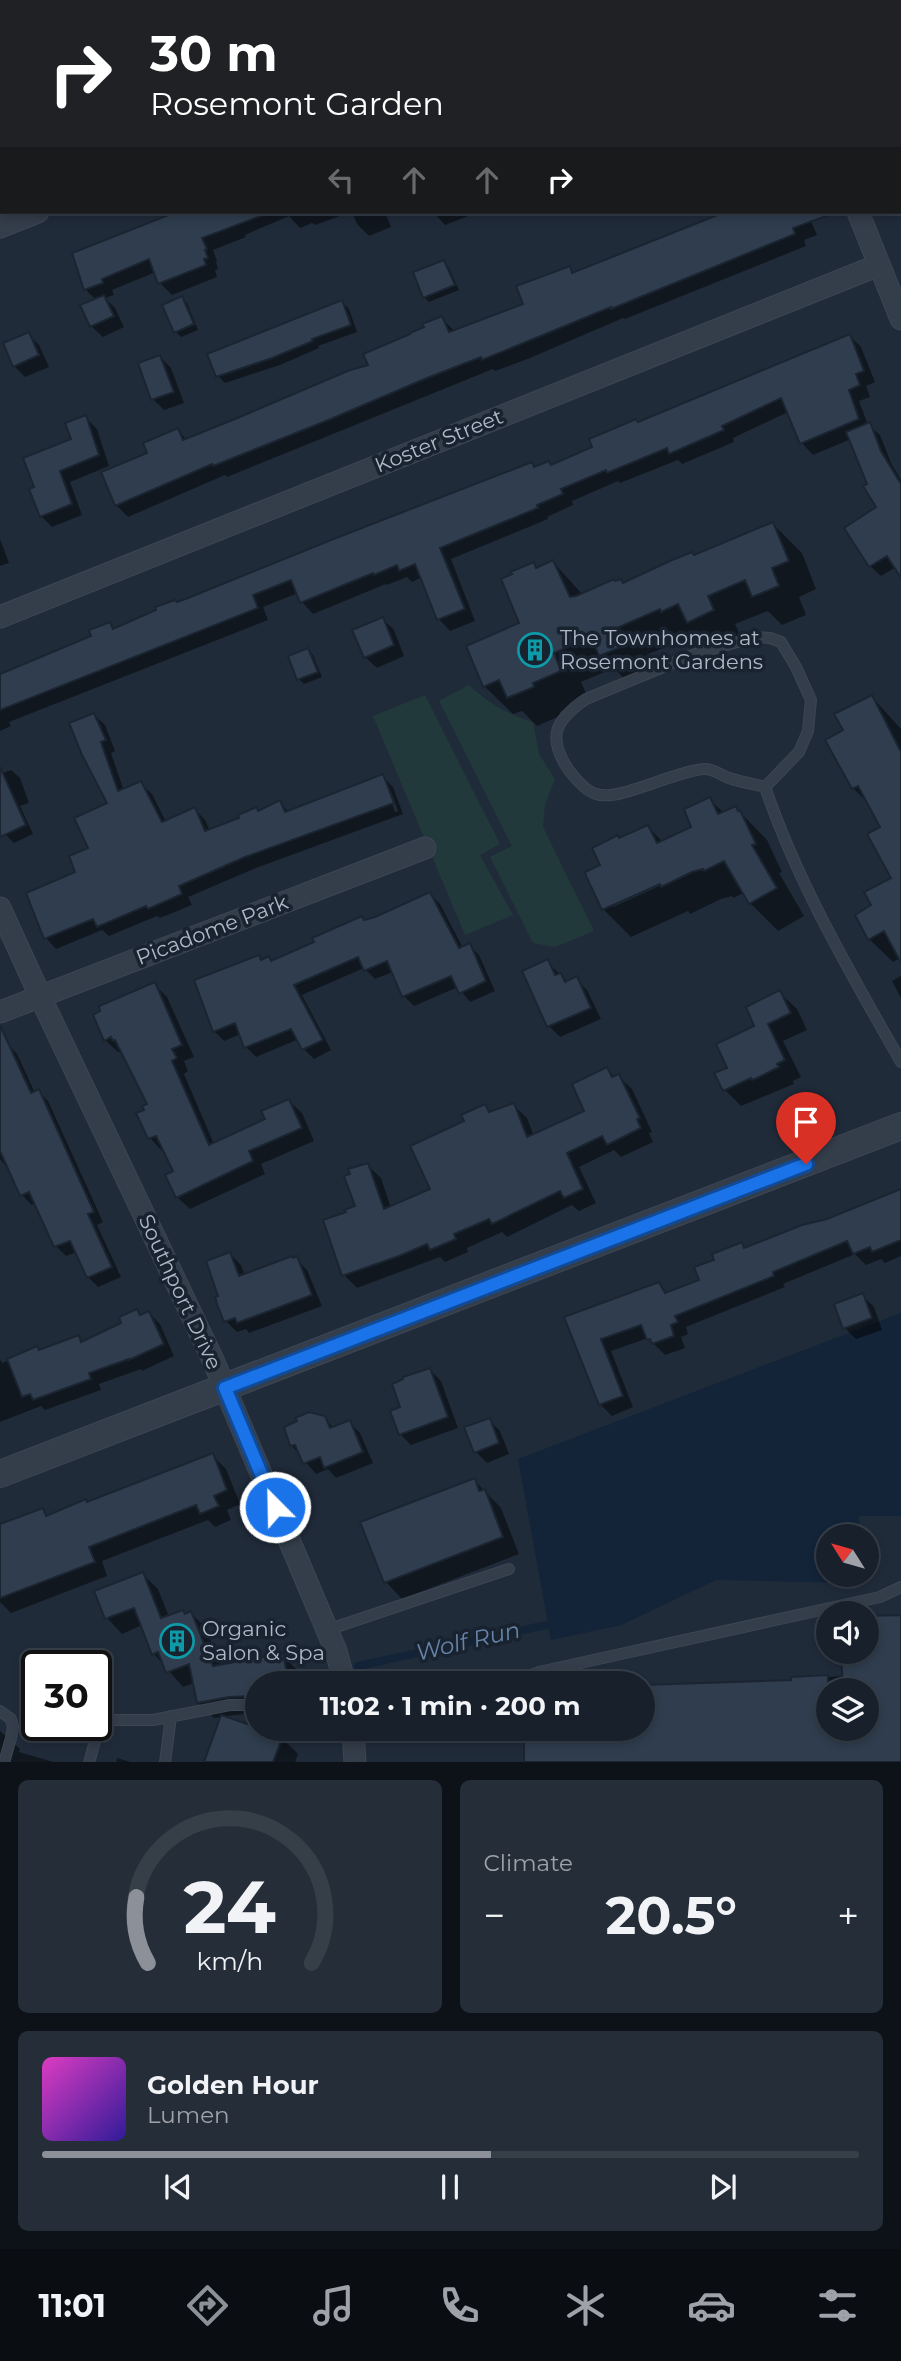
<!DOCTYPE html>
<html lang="en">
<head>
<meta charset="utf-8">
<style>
  :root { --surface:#18202c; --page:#252d38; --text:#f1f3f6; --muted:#9fa3a9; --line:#363e48; --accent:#8c9099 }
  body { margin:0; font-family:Montserrat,sans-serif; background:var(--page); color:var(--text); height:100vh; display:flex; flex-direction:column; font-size:26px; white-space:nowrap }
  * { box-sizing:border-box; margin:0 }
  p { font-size:23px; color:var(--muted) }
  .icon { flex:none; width:38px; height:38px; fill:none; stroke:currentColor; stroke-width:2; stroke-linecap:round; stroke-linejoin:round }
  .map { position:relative; height:1762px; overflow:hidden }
  .side { display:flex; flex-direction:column; gap:18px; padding:18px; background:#0d1218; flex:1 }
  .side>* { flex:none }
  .banner { position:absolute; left:0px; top:0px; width:901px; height:214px; box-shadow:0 4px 10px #0003,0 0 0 2px var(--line); background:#202124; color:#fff; overflow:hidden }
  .needle { width:46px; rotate:307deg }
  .fabs { position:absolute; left:816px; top:1524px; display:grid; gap:14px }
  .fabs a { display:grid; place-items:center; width:63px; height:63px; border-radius:50%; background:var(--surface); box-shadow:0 4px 10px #0003,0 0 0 2px var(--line); font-size:35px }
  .speed { position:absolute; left:21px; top:1650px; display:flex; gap:14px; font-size:35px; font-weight:700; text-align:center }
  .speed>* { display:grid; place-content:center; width:91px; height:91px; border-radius:50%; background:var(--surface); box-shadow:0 4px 10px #0003,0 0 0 2px var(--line); line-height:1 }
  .speed .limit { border:4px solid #111; border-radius:10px; background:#fff; color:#111 }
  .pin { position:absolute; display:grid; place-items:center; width:60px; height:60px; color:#fff; margin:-72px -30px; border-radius:50% 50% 50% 0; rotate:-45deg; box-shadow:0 0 7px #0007 }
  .pin .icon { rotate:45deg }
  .me { position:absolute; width:77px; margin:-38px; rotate:337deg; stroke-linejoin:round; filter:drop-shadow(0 0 5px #0008) }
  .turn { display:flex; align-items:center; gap:24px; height:147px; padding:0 35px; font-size:32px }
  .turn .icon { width:91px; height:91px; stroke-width:2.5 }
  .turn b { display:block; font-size:49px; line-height:60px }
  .lanes { display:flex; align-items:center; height:66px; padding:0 35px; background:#0003; justify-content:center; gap:35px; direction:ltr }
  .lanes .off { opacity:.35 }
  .big { font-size:52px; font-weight:700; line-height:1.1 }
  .side .tile { flex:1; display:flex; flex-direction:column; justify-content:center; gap:10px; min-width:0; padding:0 24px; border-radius:10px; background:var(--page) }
  .side .dial { align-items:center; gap:0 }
  .dial svg { height:182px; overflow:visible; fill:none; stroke:var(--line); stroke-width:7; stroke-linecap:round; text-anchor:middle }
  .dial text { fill:var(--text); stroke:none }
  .song { display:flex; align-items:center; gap:21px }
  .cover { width:84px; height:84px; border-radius:10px; background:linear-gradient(135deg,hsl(310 70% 55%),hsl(250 70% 35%)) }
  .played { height:7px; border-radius:4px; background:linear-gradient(90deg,var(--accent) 55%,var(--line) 55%) }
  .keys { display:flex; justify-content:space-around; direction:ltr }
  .heat { display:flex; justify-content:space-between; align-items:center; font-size:38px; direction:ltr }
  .side .tiles { flex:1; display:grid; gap:18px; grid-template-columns:1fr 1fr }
  .tile:last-child { grid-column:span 2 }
  .trip { position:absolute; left:245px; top:1671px; width:410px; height:70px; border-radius:35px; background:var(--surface); box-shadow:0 4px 10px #0003,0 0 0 2px var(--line); font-weight:700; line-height:70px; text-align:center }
  .dock { display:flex; height:112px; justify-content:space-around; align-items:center; background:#0a0d12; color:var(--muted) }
  .dock .icon { width:49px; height:49px }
  .dock .current { color:var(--accent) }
  .dock b { font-size:32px; color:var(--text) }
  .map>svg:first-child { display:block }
</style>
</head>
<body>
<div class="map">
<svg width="901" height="1763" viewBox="0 0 901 1763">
  <rect width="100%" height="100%" fill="#202b3a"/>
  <path fill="#22393b" d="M469,685C491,705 505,713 533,722L539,754L555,779L545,805L543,827L594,931L555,947L533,943L490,857L512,846L439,701Z
    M425,695L500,844L480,855L513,915L465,935L373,716Z"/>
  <path fill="#132338" d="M901,1313V1516H859L860,1536H828V1575H854L849,1583L716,1580L621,1625L551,1640L518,1459Z"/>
  <path fill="#0007" fill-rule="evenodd" d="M222,0H253L255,2H220Z
    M308,0H420L416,2H304Z
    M831,0H874V2H832Z
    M900,64L901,67V169L900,166Z
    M179,212H351L315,225L312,223L300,228L289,216L245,235L246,237L213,250L217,261L216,262L218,269L215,270L217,277L172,295L160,283L156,272L112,290L114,295L105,298L115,308L124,327L103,337L91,326L96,300L86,290L74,254Z
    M352,212H385L391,227L369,236L357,224Z
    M433,212H466L468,216L445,225Z
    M731,212H807L817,235L804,240L806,246L625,319L623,318L530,358L495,371L493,369L227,477L225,475L128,517L116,505L150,454L178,430L187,440L370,366L413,335L442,318L455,332L525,305L569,268L575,274Z
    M444,262L449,268L459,290L429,302L424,297Z
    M182,298L187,303L198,330L181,337L176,332L164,306Z
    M342,302L349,309L357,332L318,346L319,348L280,365L225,383L218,376Z
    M28,334L39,345L49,367L25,377L14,366Z
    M850,336L861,347L875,382L866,386L870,397L859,401L868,425L880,435L891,463L901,480V575L896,567L881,576L870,566L846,529L879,508L851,439L813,455L802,443L788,412L733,438L734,442L682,464L678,460L620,483L618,481L572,501L573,505L547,517L548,519L451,559L475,621L450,631L439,619L422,577L412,582L407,577L387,585L386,584L313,614L302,602L298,593L263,607L268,620L9,722L11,726L0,731V676L93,637L109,624L115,629L532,464L536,468L549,463L553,467L639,424Z
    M160,357L171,368L184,403L164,410L153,399Z
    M85,417L97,429L109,466L70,482L82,515L52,527L41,516L37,488L73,440Z
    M773,524L802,553L816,589L799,597L806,615L782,625L768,611L735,624L742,639L717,650L701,635L691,640L688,638L646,655L654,673L629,684L614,668L581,682L589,700L560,712L562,715L537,726L522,711L513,714L484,686L521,624L533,564L538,569L553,562L583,595L624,584Z
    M0,539L9,563L0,566Z
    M383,619L394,630L404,656L377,668L365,657Z
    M308,650L313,655L322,677L304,684L299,679Z
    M872,697L901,729V960L900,958L893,962L869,939L874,906L894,878L882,827L871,806L853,788L845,731Z
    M94,715L105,725L115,751L111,753L124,791L141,784L152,794L166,822L195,809L205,820L210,831L279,802L290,813L382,776L393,787L403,814L256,868L188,897L192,905L160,918L157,916L109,936L102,930L56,949L46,938L28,894L78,873L110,803ZM386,787H389L398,811L395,812Z
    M11,770L20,778L29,803L20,806L33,834L14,843L5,834L0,822V774Z
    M709,799L724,813L736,808L767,840L782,872L779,873L804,916L778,931L750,903L744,893L733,898L732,896L721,899L690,914L688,911L631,937L603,909L602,866L620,839L648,827L663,842L694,827ZM667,879L668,882L613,907V903Z
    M430,894L440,904L463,948L469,945L479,955L495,991L470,1002L458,987L414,1006L404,996L393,972L375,979L364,968L302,995L331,1050L314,1059L304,1049L299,1039L256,1057L246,1047L241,1034L224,1041L214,1031L259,957L263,961L269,958L273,962Z
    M547,962L568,982L576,979L587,990L601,1019L560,1037L549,1026Z
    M901,976V998L892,981Z
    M154,984L167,997L194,1057L184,1061L188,1071L184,1074L214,1144L267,1120L289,1101L302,1113L314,1141L261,1164L265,1174L190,1209L177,1197L175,1172L164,1150L162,1151L150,1138L146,1111L149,1105L122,1051L118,1052L105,1040Z
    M780,993L797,1009L807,1030L783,1041L801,1077L793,1081L794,1084L741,1106L724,1089L729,1068Z
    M7,1043L17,1054L35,1093L38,1091L48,1101L103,1222L97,1225L121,1277L98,1287L88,1277L77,1252L66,1256L56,1246L36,1203L32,1205L22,1195L12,1174L0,1159V1047Z
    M607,1069L615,1077L618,1076L632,1089L652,1132L649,1133L653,1142L621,1157L614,1150L579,1167L596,1203L579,1211L572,1205L507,1237L502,1232L467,1248L468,1252L445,1262L440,1257L357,1288L344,1275L367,1165L381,1178L391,1208L433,1190L466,1122L484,1106L491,1113L513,1105L527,1118L534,1136L587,1111Z
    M901,1189V1256L885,1263L881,1259L866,1265L855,1254L783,1284L785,1287L686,1327L688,1334L681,1337L685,1348L665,1355L648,1338L611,1351L633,1407L612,1416L600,1404L566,1318L659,1284L668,1294L702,1281L716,1261L741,1244L746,1249L828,1221Z
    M230,1254L241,1265L245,1276L296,1259L307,1270L322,1306L249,1333L246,1329L237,1332L226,1321L218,1303Z
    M863,1296L874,1307L882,1330L856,1339L845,1328L836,1305Z
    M137,1311L142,1316L149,1313L160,1324L174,1356L142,1371L141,1369L99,1384L101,1390L45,1410L41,1406L0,1422V1359L2,1363L37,1348L40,1351L78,1337L84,1343L124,1324Z
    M430,1370L441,1381L458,1428L411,1445L400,1434L403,1408Z
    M324,1418L334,1428L349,1422L360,1433L373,1463L336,1478L328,1469L316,1474L292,1446Z
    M489,1420L500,1431L509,1454L487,1463L476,1452Z
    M212,1455L226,1469L240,1504L227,1510L231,1520L215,1527L208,1520L102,1561L107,1576L11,1613L0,1602V1526L42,1510L49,1517L88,1504Z
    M474,1480L501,1508L519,1554L402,1599L386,1582Z
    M142,1574L158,1589L169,1617L183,1612L186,1615L191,1613L206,1628L221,1667L282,1655L298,1671L300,1684H257V1712L214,1718L198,1703L194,1683L183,1687L154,1654L142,1625L122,1634L107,1618Z
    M901,1616V1763H526V1729H642V1684L645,1687L793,1682V1679L844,1676L842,1652H866ZM828,1690H866V1729H828Z
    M637,1679L641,1684H611V1680Z
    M222,1717L282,1738L298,1754L295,1763H206Z
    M0,1731L20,1749L19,1752L57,1763H0Z
    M117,1758L134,1763H116Z"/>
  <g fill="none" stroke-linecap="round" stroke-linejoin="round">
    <path stroke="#132338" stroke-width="8" d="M358,1666L556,1623"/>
  </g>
  <path fill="#2f3d4e" stroke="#1b2431" stroke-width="2" d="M176,212H266V214L202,238L207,249L205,250L208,258L204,259L206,265L158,284L149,259L102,279L103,283L84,290L72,253Z
    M725,212H832V214L793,228L795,234L665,287L611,309V307L482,360L481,357L427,378L326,421L213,466L212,464L115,506L101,472L147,453L143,443L178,428L183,440L235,419L350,370L368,365L363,354L410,334V333L424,327L422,324L442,316L449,332L523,304L516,286L570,266L572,273Z
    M444,260L455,285L423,298L413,272Z
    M104,295L114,316L90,327L80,305Z
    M182,296L194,324L174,333L162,305Z
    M342,300L351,325L312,339L313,341L272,358L216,377L207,354Z
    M29,332L39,355L13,367L3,343Z
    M850,334L864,371L856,374L860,385L849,390L859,419L800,444L781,398L722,426L724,430L669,454L667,448L607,473L606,470L561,489L563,494L537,505L538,508L440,548L465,609L437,620L415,564L399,571L397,565L374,575L373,573L300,603L291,580L253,595L258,608L0,710V674L91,636L89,630L110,622L113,629L156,610L155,607L175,600L177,602L188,598L336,538L532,462L534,467L549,461L551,465L592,447L589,439L636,419L638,422Z
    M160,355L174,392L151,400L138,363Z
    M86,415L99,455L60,471L72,504L40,517L29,489L34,487L23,458L71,439L65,423Z
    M870,422L881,451L901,484V578L887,556L869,567L844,528L876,507L863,486L867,484L846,432Z
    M773,522L789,561L772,568L779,586L752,597L745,580L708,596L714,610L687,623L678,604L661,612L660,609L619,627L626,645L599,656L591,637L554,653L561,671L533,683L534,687L507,698L499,680L483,687L466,646L519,623L501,579L512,574L510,572L534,562L536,568L553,560L570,597L576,596L614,579L615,581L621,579L623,583L672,560L692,552L694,555Z
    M383,617L394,645L364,658L352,630Z
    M308,648L318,672L297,680L288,656Z
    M872,695L901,752V963L884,931L868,940L855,915L871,905L864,892L891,878L867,834L880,827L858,786L852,789L825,740L843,730L834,714Z
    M94,713L106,740L101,742L118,791L141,781L162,822L195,807L205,831L239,818L238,815L257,807L258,811L280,800L285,812L383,774L394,803L245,857L179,886L182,894L148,909L146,906L97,927L93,919L44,939L26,893L75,872L69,856L88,848L74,818L107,803L82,755L69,723Z
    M0,767L26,825L0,837Z
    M710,797L718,814L736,806L738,811L740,810L756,844L752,845L777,888L749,904L724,861L704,871L703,869L692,872L661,887L660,884L602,910L586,876L585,872L600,865L592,848L618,835L619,838L648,825L657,843L691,827L684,809Z
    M430,892L459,948L470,943L486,981L459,994L451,976L402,997L387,961L364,971L358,957L294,985L323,1040L302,1050L291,1029L244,1048L235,1023L213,1032L194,980L259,955L261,960L269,956L271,961L314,942L312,938L362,916L364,920L375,917Z
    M548,959L555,975L561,973L565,982L577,976L591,1008L547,1027L522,971Z
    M155,982L182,1045L172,1049L177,1058L172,1061L209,1145L265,1119L261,1111L289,1099L302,1128L249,1151L253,1161L176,1198L165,1175L173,1171L156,1136L148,1139L136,1113L144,1110L142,1106L147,1104L115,1040L113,1041L111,1037L104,1041L93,1015L100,1011L99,1006Z
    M780,990L791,1013L768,1024L785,1060L777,1064L779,1067L757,1078L752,1080L751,1078L723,1091L714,1073L727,1068L716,1044L754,1026L746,1007Z
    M0,1025L31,1093L39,1089L94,1212L88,1214L112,1267L87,1278L70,1241L54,1247L29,1192L20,1196L0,1151Z
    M607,1067L612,1077L619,1074L640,1118L637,1119L641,1128L607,1145L602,1136L567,1153L583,1189L564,1198L560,1191L492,1224L489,1219L454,1234L456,1239L430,1250L427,1244L399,1256L342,1276L323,1220L346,1212L344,1210L355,1206L344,1176L350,1174L348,1169L368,1163L384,1209L430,1189L410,1146L464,1121L461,1115L485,1104L489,1112L514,1103L527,1137L584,1111L572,1084Z
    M901,1189V1240L872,1252L870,1247L853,1254L847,1241L773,1272L774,1276L675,1316L678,1322L671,1325L674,1336L652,1344L650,1339L647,1340L641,1325L601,1339L623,1396L599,1405L564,1317L659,1282L665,1293L699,1280L694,1267L714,1260L712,1254L742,1242L744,1248L802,1225L827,1219Z
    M230,1252L239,1276L292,1256L293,1258L297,1256L312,1295L237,1323L235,1318L224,1322L217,1304L215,1297L218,1296L206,1261Z
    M863,1293L872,1318L843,1329L834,1304Z
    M137,1309L140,1315L149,1311L164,1344L129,1360V1359L89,1373L91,1379L33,1400L30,1394L22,1397L7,1359L37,1346L39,1350L79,1335L81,1342L121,1323L119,1317Z
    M430,1368L448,1417L399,1435L390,1411L400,1407L392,1384L403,1379V1377Z
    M309,1412L325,1416L330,1428L350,1420L363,1452L324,1468L320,1457L303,1464L295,1445L290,1446L284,1427L297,1421L295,1418Z
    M490,1418L499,1443L474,1453L464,1427Z
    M213,1453L227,1490L214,1496L219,1506L200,1514L196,1505L89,1547L95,1562L0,1598V1524L43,1508L46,1516L86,1499L87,1502Z
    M475,1478L479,1491L485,1489L503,1537L384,1583L360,1522Z
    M143,1572L161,1618L183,1610L185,1614L191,1611L213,1666L283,1653L289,1684H257V1696L229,1697L197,1703L189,1664L166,1673L158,1652L152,1655L134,1608L105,1619L94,1591Z
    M901,1615V1762H524V1729H642V1685L791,1680V1677L828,1675V1729H866V1690H843L841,1652H866V1616Z
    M221,1715L283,1736L273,1762H204Z"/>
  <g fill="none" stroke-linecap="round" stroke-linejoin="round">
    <g stroke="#3d4654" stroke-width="12">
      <path id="service" d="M755,637L770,638L781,642L796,667L811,700L808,731L799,752L765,787C753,784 740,782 729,778C720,775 713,768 704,769C674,771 619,802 596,794C586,791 574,777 568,769C547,737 555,720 586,699L695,654Z
        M765,787C798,884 851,974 901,1062
        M327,1630L509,1569
        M507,1684L539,1672L880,1597L901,1587
        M0,1711L11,1719L13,1727L11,1738L4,1763
        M89,1763L98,1730L109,1720H153L230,1705H257
        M165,1763L171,1716"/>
    </g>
    <g stroke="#3d4654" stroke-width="23">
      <path id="minor" d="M773,0L774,2
        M564,2L568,0
        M858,212L901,319
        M0,227L38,212
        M0,617L879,265
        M0,908L47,1011L213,1360L336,1651L345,1684
        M0,1012L425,848
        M353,1729L355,1763"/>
    </g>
    <g stroke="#3d4654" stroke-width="28">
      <path id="tertiary" d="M0,1474L901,1126"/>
    </g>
    <use href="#service" stroke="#343d4a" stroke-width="10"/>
    <use href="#minor" stroke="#343d4a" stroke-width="21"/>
    <use href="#tertiary" stroke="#343d4a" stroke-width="26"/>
  </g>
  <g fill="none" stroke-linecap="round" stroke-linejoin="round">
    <g stroke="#114b97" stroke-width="18">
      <path id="route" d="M275,1507L225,1388L806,1164"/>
    </g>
    <use href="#route" stroke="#1a73e8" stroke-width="12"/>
  </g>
  <defs>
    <g id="building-ring" transform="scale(1.75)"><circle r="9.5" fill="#19222f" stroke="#0f9aa8" stroke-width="1.5"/><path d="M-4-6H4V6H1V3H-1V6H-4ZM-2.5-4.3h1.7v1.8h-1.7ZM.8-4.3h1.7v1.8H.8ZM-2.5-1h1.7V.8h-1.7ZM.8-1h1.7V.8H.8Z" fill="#0f9aa8"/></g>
  </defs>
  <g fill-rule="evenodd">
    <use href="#building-ring" x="535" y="650"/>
    <use href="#building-ring" x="177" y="1641"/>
  </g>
  <g text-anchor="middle" stroke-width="7" stroke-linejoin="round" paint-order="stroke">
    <g font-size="21" fill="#aeb8c7" stroke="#19222f">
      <text transform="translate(439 441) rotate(-22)" y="7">Koster Street</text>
      <text transform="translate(212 930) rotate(-21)" y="7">Picadome Park</text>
      <text transform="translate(180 1292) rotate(65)" y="7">Southport Drive</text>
    </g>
    <g font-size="21" fill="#aeb8c7" stroke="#19222f" text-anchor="start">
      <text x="560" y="645">The Townhomes at<tspan x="560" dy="24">Rosemont Gardens</tspan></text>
      <text x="202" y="1636">Organic<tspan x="202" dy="24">Salon &amp; Spa</tspan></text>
    </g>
    <g font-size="23" font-style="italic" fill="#6583a8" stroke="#19222f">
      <text transform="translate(468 1641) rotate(-13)" y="8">Wolf Run</text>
    </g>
  </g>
</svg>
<div class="fabs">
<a><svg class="needle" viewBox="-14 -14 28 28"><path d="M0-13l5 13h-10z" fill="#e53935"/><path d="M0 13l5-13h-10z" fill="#9fa3a9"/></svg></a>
<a><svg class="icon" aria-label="sound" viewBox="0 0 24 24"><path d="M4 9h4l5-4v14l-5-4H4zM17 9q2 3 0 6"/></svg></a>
<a><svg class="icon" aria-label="layers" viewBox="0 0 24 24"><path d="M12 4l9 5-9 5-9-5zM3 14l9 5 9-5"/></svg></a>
</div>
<div class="speed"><div class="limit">30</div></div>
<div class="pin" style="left:806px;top:1164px;background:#d93025"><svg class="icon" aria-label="arrive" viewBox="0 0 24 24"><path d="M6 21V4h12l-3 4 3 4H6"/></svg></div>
<svg class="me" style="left:275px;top:1507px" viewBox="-20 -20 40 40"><circle r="17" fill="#1a73e8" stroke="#fff" stroke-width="3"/><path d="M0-11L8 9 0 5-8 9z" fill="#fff"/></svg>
<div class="trip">11:02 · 1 min · 200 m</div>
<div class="banner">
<div class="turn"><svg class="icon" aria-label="right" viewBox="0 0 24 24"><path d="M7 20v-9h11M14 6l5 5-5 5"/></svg><div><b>30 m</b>Rosemont Garden</div></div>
<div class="lanes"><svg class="icon off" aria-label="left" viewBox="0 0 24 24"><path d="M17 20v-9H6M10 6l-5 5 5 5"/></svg><svg class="icon off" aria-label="ahead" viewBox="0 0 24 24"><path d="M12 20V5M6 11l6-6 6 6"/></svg><svg class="icon off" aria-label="ahead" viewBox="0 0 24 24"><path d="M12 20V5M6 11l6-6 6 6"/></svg><svg class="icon" aria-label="right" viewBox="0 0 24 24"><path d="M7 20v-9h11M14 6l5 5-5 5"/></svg></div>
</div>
</div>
<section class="side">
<div class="tiles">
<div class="tile dial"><svg viewBox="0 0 100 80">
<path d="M14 69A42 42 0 1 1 86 69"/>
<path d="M14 69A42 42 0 0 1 9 40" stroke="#8c9099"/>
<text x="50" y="56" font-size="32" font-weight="700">24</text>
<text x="50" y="72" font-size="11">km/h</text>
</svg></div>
<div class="tile"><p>Climate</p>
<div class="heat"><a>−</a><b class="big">20.5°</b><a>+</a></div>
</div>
<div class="tile">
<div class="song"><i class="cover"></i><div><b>Golden Hour</b><p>Lumen</p></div></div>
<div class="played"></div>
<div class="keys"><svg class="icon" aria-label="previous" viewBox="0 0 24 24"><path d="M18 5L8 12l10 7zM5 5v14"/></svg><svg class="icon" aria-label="pause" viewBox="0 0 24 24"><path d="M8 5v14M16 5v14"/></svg><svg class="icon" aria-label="next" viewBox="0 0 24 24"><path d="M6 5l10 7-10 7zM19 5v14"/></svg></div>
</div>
</div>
</section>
<nav class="dock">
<b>11:01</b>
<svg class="icon current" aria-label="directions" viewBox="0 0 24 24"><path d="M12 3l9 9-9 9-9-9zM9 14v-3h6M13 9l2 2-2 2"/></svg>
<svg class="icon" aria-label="music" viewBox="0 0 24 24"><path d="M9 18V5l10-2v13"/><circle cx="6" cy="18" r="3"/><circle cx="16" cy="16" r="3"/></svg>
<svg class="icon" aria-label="phone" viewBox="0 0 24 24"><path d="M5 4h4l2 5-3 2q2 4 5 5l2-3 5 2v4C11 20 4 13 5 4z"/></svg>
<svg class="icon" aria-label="climate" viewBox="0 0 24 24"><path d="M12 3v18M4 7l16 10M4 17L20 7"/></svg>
<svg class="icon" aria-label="car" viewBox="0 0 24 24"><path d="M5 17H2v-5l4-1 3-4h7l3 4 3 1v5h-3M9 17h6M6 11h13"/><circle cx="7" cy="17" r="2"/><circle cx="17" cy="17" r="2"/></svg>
<svg class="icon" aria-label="filters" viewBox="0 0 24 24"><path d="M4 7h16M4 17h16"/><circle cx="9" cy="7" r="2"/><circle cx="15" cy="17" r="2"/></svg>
</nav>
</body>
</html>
